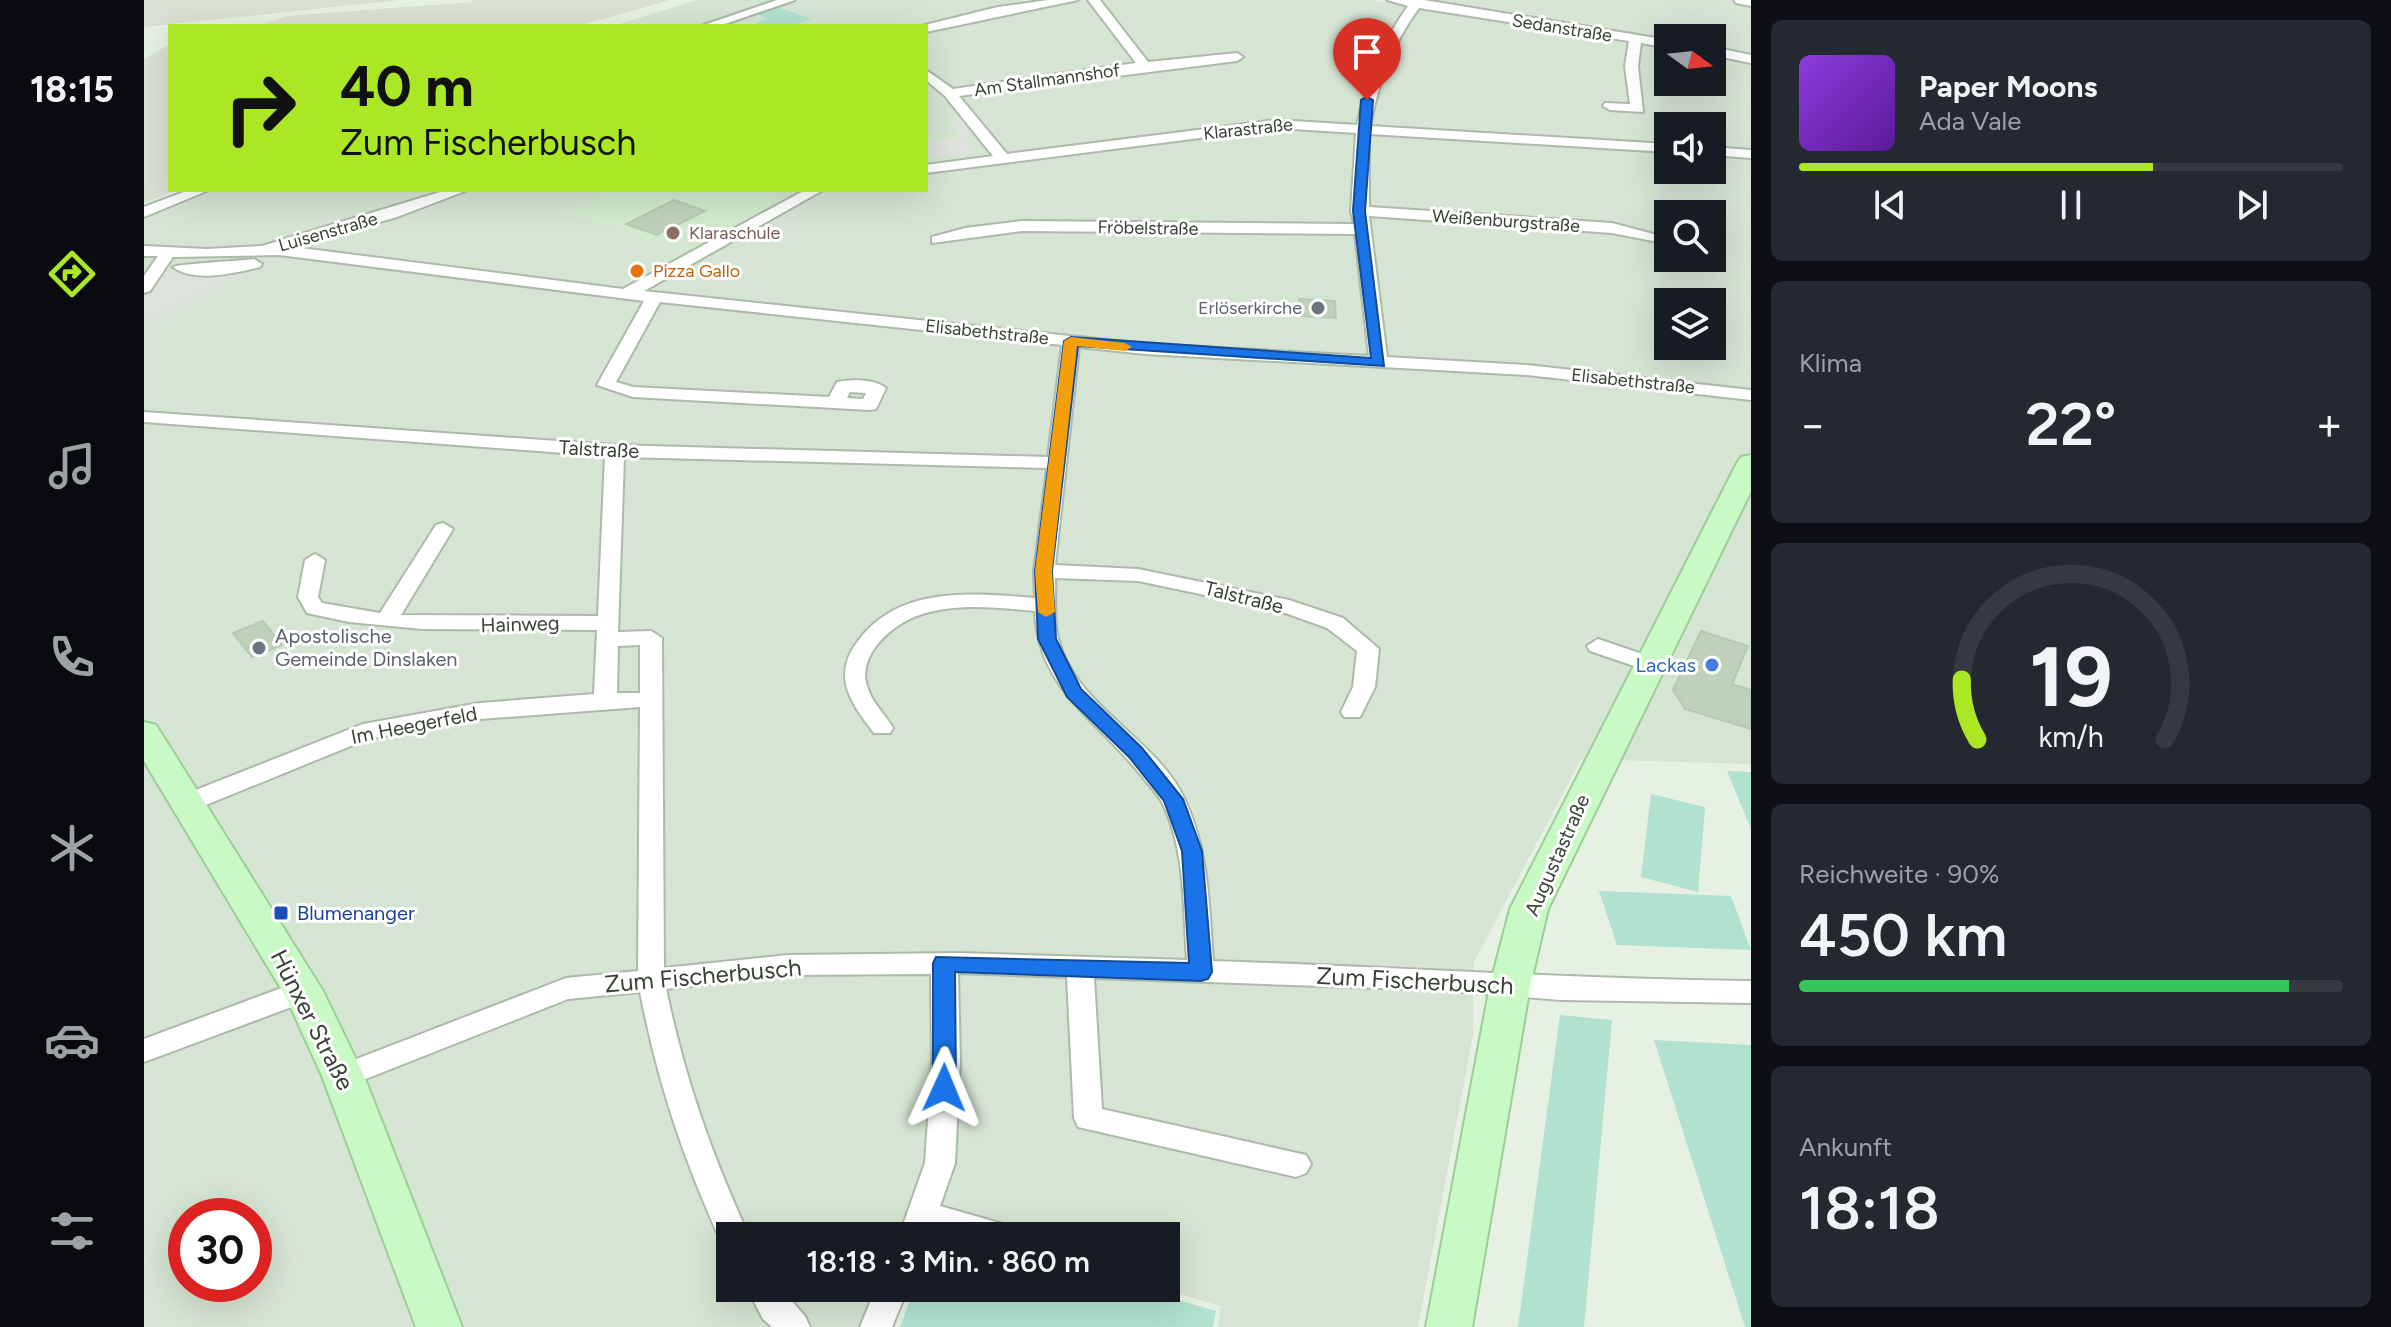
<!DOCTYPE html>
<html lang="de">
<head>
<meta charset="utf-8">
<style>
  :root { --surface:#171b24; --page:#242831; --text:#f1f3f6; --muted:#9ea1a6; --line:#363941; --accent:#abe724 }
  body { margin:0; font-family:Figtree,sans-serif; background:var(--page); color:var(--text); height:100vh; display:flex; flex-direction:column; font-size:30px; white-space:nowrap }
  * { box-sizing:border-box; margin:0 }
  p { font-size:26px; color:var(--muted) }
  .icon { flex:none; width:44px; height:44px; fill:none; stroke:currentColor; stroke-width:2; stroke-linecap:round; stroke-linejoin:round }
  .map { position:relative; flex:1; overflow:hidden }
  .details { display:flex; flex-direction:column; gap:20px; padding:20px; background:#0d0f14; width:640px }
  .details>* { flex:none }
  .guide { position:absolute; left:24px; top:24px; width:760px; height:168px; border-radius:0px; box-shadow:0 8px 32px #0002; background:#abe724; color:#111; overflow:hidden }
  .needle { width:52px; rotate:105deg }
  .controls { position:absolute; left:1510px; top:24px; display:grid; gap:16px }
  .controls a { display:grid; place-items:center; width:72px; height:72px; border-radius:0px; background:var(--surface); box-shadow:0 8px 32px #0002; font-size:40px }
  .speed { position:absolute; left:24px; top:1198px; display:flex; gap:16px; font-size:40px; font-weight:700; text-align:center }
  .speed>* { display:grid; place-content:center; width:104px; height:104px; border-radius:50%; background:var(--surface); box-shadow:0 8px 32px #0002; line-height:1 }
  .speed .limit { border:12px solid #d22; background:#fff; color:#111 }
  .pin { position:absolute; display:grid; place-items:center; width:68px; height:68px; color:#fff; margin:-82px -34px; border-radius:50% 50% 50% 0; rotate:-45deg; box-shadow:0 0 8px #0007 }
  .pin .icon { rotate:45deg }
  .me { position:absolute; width:88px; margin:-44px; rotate:1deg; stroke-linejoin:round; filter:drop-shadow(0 0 6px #0008) }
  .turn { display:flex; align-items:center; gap:28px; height:168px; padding:0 40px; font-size:36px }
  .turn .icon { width:104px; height:104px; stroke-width:2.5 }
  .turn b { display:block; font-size:56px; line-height:68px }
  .big { font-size:60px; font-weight:600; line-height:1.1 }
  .details .widget { flex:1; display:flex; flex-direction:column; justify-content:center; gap:12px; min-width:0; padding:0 28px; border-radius:12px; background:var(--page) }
  .details .dial { align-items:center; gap:0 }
  .dial svg { height:208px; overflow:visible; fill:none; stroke:var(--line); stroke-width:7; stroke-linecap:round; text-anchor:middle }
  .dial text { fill:var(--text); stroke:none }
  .song { display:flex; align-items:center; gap:24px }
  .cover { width:96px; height:96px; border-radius:12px; background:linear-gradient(135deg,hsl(270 70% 55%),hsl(270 70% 35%)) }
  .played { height:8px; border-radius:4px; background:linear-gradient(90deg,var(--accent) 65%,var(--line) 65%) }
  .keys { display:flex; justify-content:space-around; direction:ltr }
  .heat { display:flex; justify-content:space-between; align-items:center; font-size:44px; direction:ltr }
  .charge { height:12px; border-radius:6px; background:linear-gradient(90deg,#34c759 90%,var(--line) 0) }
  .trip { position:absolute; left:572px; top:1222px; width:464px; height:80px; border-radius:0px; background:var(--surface); box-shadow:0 8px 32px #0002; font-weight:600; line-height:80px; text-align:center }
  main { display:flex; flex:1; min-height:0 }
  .tab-bar { display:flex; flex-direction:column; width:144px; justify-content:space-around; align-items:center; background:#090b0e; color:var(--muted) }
  .tab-bar .icon { width:56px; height:56px }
  .tab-bar .on { color:var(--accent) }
  .tab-bar b { font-size:36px; color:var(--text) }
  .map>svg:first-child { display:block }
</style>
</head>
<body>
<main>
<nav class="tab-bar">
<b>18:15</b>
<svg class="icon on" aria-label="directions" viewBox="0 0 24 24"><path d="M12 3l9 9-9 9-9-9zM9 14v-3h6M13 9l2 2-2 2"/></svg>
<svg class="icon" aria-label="music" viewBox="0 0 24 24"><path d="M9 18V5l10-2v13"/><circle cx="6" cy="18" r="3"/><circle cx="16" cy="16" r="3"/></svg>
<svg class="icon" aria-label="phone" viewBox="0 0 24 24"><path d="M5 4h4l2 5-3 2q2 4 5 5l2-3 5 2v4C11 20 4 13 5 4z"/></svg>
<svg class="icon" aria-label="climate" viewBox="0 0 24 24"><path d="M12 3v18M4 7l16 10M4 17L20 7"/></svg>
<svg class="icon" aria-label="car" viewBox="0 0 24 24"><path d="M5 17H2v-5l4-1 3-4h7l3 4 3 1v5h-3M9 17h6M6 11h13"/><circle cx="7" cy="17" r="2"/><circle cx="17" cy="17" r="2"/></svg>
<svg class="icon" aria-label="filters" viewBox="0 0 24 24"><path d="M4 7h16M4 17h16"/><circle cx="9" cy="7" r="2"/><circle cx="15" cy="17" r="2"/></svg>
</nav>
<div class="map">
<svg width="1607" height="1327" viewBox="0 0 1607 1327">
  <rect width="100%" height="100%" fill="#e6f1e4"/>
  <path fill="#d5e4d3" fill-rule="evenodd" d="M552,0H877L890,7L938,0H1229L1524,50V82H1568V57L1607,63V764L1437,759L1330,962L1329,1035L1274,1327H1074L1077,1306L1014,1288H1022V1236H832L783,1222L778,1236H586V1288H758L743,1327H0V251L11,247L0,244V216L67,190H782V26H469ZM1524,126H1568V170H1524ZM1524,214H1568V258H1524ZM1524,302H1568V346H1524ZM42,1216H110V1284H42Z
    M1275,0H1607V55L1568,48V38L1524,40Z"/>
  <path fill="#d9e0d6" d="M0,0H256L0,27Z
    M326,0H526L434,26H112L143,16L329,2Z
    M26,44V190H34L0,203V59Z"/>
  <path fill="#d2e9cf" d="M465,190H620L645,198L541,253L416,212Z"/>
  <path fill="#b0e2cf" d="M633,7L668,19L647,26L610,24L623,19L613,14Z
    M1583,771L1607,772V829Z
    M1507,794L1561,807L1554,892L1497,877Z
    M1455,891L1587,896L1607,950L1473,945Z
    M1416,1015L1468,1020L1440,1327H1374Z
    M1510,1040L1607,1045V1327H1601Z
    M771,1288H993L1072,1311L1069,1327H756Z"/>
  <path fill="#dee2dc" d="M815,115L832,135L819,137L830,153L782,159V143L818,138L801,116Z
    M0,269L64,276L100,275L0,320Z"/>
  <path fill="#c0d1bb" stroke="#b5cbaf" stroke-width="2" d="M530,200L561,211L513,235L482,224Z
    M1155,299L1191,301L1192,318L1157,316Z
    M119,621L138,645L108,657L89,633Z
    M1557,631L1604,646L1588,684L1607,690V729L1541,709L1529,690Z"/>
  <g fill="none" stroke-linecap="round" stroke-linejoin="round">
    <g stroke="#abbba8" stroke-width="4">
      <path id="street" d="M633,0H651L575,26H557Z
        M904,0H934L782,32V26H777L854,7Z
        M944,0H956L1004,62L1093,53L1099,57L1093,61L815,96L863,154L1133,120L1213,125C1223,79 1237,44 1264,6L1243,0H1280L1524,40V48L1497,43L1494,66L1499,112L1466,110L1459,106L1461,103L1486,104L1481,66L1485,41L1275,8C1248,45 1235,81 1226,126L1524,144V152L1225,134V207L1468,223L1517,236L1509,241L1468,233L1225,216L1243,357L1383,365L1607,390V400L1383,375L1001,354L935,347L911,565L994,569L1145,600L1199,618L1235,649L1231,687L1216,717H1200L1197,712L1209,687L1213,651L1183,628L1133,610L994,581L911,578C912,597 909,620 914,638C930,706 1014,739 1041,800C1065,851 1065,906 1069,961C1249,967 1428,979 1607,981V1003L1417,1000L1294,990L950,978L958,1109L1162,1155L1167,1164L1162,1173L1152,1177L934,1127L930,1118L923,977L814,973L816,1062L811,1163L796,1206L866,1226L870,1236H805L787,1231L785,1236H755L781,1163L788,1062L787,974L644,975L522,989C542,1082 566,1150 605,1236H586V1248L579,1246C539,1158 515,1087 496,992L424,999L209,1084L199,1088L189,1084L185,1076L189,1068L422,978L494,971L496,707L336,719L224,739L52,809H34L31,803L34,797L219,724L336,703L450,694L453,630L278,629L205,622L163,613L154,597L161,560L171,554L181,560L174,597L178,603L236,613L292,525L299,523L309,529L257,615L454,616L461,456L0,422V412L471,445L904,457L918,345L516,302L472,382L489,387L685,397L693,382C707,379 731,379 742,388L732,409L726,410L489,397L453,385L500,301L135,255L29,257L6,291L0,293V276L14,256H0V246L63,249L118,246L303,190H324L253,217L149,247L479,289L661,190H679L500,291L1001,344L1225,356L1211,234L878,231L788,243V237L821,228L878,221L1210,224L1207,211L1212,133L1133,128L782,173V165L849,156L801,96L782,80V70L809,89L992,63ZM706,392L722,393L719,399L703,398ZM480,457L903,468L890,571L891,598C829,593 755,585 714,641C687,676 707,703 730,733H746L749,728C741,714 727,702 723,686C718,672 724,656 733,645C771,597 837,606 891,611C894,689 953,720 997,775C1004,784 1014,794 1019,804C1042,853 1039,908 1043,960L814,953L644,955L520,968L518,638L507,631L474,632ZM496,645V693H473L474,646Z
        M1590,0H1607V6L1592,3Z
        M1568,47L1607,55V63L1568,55Z
        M1568,147L1607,150V158L1568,155Z
        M45,190H65L0,217V207Z
        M110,259L118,264L116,267C92,273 49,283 29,267C33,264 96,261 110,259Z
        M1454,639L1513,659L1516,664L1505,671L1446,651L1443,646Z
        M159,980L169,983L173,991L169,999L0,1062V1039Z
        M603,1288H636L661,1316L666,1327H628L619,1319Z
        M732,1288H764L748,1327H716Z"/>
    </g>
    <g stroke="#9dcd97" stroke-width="4">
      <path id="secondary" d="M1607,455V491L1404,909L1386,986L1328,1327H1282L1346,986L1366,909L1593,463L1597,457Z
        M0,722L12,725L179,991L220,1076L318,1327H272L178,1076L142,997L0,761Z"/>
    </g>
    <use href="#street" fill="#fff" fill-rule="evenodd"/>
    <use href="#secondary" fill="#c9fac5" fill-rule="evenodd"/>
  </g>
  <path fill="#1a73e8" stroke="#114b97" stroke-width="2" d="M1223,97L1229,100L1221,211L1240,366L934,346L908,571L912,639L937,689L998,748L1039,799L1058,851L1068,972L1064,979L1057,981L811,972L812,1088L809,1095L800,1097L792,1095L789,1088V963L792,957L1045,963L1038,851L1020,801L985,757L923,697L894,639L891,571L920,341L927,337L1227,358L1209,211L1217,100Z"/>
  <path fill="#f59e0b" d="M927,337L981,343L988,347L981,351L933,346L908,571L911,612L902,617L894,612L891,571L920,341Z"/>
  <circle fill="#8d6e63" stroke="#fff" stroke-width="3" cx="529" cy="233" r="8"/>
  <circle fill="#e8710a" stroke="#fff" stroke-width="3" cx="493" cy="271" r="8"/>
  <g fill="#6b7280" stroke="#fff" stroke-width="3">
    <circle cx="1174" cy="308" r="8"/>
    <circle cx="115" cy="648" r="8"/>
  </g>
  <circle fill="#3f7fe0" stroke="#fff" stroke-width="3" cx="1568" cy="665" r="8"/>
  <rect fill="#1a4fb4" stroke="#fff" stroke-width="3" x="129" y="905" width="16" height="16" rx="4"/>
  <g text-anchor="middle" stroke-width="6" stroke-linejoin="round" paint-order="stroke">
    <g font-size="18" fill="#384235" stroke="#fff">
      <text transform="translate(1418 28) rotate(9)" y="6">Sedanstraße</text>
      <text transform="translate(903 80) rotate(-8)" y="6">Am Stallmannshof</text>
      <text transform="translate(1104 129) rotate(-6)" y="6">Klarastraße</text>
      <text transform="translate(1362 221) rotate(4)" y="6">Weißenburgstraße</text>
      <text transform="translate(1004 228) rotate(1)" y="6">Fröbelstraße</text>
      <text transform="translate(184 232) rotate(-16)" y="6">Luisenstraße</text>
      <text transform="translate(843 332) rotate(6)" y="6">Elisabethstraße</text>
      <text transform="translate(1489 381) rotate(6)" y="6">Elisabethstraße</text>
    </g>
    <g font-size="18" fill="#785e54" stroke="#fff" text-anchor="start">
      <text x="545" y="239">Klaraschule</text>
    </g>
    <g font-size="18" fill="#c56008" stroke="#fff" text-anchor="start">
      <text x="509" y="277">Pizza Gallo</text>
    </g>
    <g font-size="18" fill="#5b616d" stroke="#fff" text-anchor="end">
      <text x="1158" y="314">Erlöserkirche</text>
    </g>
    <g font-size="20" fill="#384235" stroke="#fff">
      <text transform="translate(455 449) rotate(3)" y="7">Talstraße</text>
      <text transform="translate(1100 597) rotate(14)" y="7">Talstraße</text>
      <text transform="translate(376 624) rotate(-2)" y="7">Hainweg</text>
      <text transform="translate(270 725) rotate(-11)" y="7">Im Heegerfeld</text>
      <text transform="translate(1413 855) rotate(-66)" y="7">Augustastraße</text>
    </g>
    <g font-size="20" fill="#5b616d" stroke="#fff" text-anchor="start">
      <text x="131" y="643">Apostolische<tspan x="131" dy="23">Gemeinde Dinslaken</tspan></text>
    </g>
    <g font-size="20" fill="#366cbe" stroke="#fff" text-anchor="end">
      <text x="1552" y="672">Lackas</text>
    </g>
    <g font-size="20" fill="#164399" stroke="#fff" text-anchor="start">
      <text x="153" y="920">Blumenanger</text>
    </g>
    <g font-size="24" fill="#384235" stroke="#fff">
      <text transform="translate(559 976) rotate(-5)" y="8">Zum Fischerbusch</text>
      <text transform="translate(1271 981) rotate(3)" y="8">Zum Fischerbusch</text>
      <text transform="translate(168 1020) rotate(63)" y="8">Hünxer Straße</text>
    </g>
  </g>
</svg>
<div class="controls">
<a><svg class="needle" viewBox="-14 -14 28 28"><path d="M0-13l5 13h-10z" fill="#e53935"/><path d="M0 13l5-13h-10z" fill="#9ea1a6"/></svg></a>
<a><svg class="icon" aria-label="sound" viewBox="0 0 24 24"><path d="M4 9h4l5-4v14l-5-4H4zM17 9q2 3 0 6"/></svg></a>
<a><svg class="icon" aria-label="search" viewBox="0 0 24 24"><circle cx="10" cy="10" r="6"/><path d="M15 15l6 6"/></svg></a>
<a><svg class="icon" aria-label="layers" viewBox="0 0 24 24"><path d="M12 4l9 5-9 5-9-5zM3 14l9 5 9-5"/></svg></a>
</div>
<div class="speed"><div class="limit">30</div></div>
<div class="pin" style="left:1223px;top:100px;background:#d93025"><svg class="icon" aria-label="arrive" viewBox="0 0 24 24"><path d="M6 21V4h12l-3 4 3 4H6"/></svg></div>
<svg class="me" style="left:800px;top:1088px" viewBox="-20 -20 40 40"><path d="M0-17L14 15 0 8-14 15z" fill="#1a73e8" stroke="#fff" stroke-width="4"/></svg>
<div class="trip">18:18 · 3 Min. · 860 m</div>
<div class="guide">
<div class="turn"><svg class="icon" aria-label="right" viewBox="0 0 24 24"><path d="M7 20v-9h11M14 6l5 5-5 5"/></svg><div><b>40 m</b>Zum Fischerbusch</div></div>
</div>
</div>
<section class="details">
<div class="widget">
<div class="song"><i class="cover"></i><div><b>Paper Moons</b><p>Ada Vale</p></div></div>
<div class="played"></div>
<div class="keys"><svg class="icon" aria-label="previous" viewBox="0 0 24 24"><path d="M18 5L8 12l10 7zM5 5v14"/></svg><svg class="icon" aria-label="pause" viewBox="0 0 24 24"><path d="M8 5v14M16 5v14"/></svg><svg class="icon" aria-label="next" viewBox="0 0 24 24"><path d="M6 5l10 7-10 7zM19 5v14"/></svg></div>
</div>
<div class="widget"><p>Klima</p>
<div class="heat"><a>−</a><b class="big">22°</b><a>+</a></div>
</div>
<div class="widget dial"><svg viewBox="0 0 100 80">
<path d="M14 69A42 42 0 1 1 86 69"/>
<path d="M14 69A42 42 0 0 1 8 46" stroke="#abe724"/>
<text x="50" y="56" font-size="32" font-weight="700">19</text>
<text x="50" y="72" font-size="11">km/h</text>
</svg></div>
<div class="widget"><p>Reichweite · 90%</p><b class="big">450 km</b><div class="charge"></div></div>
<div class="widget"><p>Ankunft</p><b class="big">18:18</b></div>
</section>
</main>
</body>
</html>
